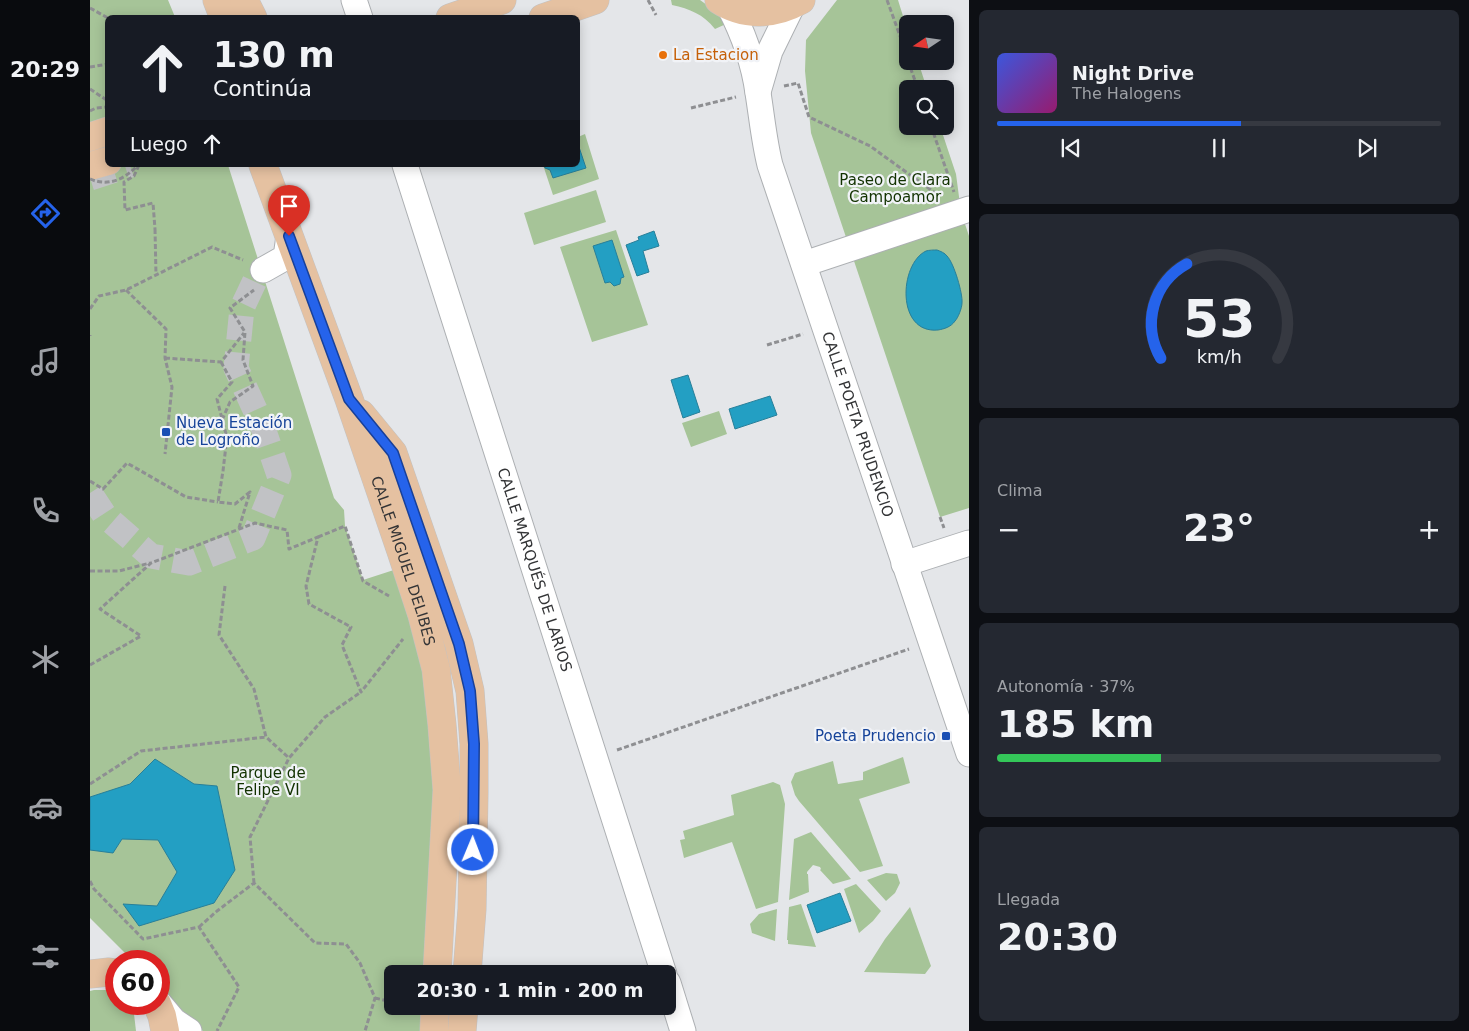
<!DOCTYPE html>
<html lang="es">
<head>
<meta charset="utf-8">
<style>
  :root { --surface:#171b24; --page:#242831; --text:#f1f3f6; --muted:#9ea1a6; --line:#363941; --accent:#2563eb }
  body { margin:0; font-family:"DejaVu Sans",sans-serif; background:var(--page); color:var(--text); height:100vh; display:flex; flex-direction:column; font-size:19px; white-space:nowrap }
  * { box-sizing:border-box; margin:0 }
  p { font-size:16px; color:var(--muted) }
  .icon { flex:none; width:28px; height:28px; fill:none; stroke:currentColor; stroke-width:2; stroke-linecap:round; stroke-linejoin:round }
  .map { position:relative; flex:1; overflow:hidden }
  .side { display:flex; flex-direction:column; gap:10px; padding:10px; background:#0d0f14; width:500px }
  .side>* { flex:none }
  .top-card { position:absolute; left:15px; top:15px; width:475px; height:152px; border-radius:8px; box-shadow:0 2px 12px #0003; background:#171b24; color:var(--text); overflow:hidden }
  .needle { width:32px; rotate:257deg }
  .tools { position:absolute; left:809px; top:15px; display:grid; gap:10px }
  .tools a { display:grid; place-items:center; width:55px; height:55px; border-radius:8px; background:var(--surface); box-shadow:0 2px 12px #0003; font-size:25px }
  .speed { position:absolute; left:15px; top:950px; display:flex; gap:10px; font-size:25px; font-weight:700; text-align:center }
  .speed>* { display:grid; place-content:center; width:65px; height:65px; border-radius:50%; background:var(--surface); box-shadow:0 2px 12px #0003; line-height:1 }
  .speed .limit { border:8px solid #d22; background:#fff; color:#111 }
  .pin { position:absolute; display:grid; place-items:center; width:42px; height:42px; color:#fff; margin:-51px -21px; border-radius:50% 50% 50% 0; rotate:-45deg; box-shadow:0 0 5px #0007 }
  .pin .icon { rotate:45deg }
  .me { position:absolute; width:55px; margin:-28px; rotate:1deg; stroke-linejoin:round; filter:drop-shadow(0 0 4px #0008) }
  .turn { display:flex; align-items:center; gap:18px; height:105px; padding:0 25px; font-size:22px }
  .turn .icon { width:65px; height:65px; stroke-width:2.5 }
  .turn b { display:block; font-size:35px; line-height:42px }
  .then { display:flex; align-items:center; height:48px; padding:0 25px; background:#0003; gap:10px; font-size:19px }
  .big { font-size:38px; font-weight:700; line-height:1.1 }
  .side .widget { flex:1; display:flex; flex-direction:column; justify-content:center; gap:8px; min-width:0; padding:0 18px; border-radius:8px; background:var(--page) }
  .side .dial { align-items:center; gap:0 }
  .dial svg { height:130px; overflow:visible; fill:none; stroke:var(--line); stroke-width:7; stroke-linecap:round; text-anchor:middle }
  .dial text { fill:var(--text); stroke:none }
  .song { display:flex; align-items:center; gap:15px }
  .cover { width:60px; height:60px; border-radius:8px; background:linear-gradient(135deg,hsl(230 70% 55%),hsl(320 70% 35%)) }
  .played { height:5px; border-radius:2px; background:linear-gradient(90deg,var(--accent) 55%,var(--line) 55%) }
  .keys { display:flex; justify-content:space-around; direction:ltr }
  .heat { display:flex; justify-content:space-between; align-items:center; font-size:28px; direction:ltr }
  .charge { height:8px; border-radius:4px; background:linear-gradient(90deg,#34c759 37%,var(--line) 0) }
  .trip { position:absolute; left:294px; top:965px; width:292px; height:50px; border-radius:8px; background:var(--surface); box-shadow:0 2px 12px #0003; font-weight:700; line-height:50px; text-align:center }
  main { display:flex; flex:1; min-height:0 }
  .dock { display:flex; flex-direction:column; width:90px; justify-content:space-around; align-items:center; background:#090b0e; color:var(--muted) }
  .dock .icon { width:35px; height:35px }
  .dock .on { color:var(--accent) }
  .dock b { font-size:22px; color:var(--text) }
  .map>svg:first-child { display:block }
</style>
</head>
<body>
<main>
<nav class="dock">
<b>20:29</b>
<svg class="icon on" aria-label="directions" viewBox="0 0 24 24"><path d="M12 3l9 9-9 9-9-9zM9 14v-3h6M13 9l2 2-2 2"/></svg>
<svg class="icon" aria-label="music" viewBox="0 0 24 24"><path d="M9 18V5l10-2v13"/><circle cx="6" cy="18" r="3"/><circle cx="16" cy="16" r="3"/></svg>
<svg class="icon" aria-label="phone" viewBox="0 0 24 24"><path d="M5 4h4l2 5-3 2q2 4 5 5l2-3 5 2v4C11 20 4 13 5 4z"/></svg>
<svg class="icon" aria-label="climate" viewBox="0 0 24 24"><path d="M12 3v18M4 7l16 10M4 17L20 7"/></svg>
<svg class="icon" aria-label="car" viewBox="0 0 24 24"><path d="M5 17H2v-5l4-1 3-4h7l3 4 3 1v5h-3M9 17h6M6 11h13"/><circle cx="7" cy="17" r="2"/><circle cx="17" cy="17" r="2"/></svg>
<svg class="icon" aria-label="filters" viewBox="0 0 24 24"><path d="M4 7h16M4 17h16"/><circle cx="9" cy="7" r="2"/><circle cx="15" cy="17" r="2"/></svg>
</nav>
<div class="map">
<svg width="879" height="1031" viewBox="0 0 879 1031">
  <rect width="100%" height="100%" fill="#e4e6e9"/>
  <path fill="#a6c498" d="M0,0H78L85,17L18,18V165H138L244,498L254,510L255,526L273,580L313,567L346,669L347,974H302V1006H345L344,1031H113L69,987V961H43L0,918Z
    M581,0H610L628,13L636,24L625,29C613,14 600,9 582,5Z
    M747,0H808L817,29L818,61H828L837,89H818V126H850L866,174L871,212L879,236V508L850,517L721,133L715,71L716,40Z
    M495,134L509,179L463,195L453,165H488V137Z
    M506,190L516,222L444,245L434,213Z
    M526,230L558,325L502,342L470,247Z
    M629,411L637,434L601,447L592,423Z
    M813,757L820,783L769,799L793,866L770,872L709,801L705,795L701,782L705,773L743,761L748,784L773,780V772Z
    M683,782L690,785L695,804L688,902L666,909L642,842L594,858L590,840L595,839L593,831L644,815L641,795Z
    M721,832L761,879L743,884L730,870L731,869L730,867L723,865L717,872V874H718L719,892L699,900L704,839Z
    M796,873L807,874L810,883L805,893L796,901L777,880Z
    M766,884L791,911L783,921L769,933L754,889Z
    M711,904L726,947L698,944V940H697L699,907Z
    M820,907L841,966L835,974L774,972L795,939Z
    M687,909L685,941L662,933L660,924L669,914Z
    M4,990H16L26,994V1004H38L44,1014L46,1031H0V991Z"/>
  <path fill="#239fc3" stroke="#287f99" d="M488,147H489L496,168L463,178L460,170L455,168L454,165H488Z
    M564,231L569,246L553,251L559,272L547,276L536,245L549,240L548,237Z
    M522,240L534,277L531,278L530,284L524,286L520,282L515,283L503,246Z
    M847,250C850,251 855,253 857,256C864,263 873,294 872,303C872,308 868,318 865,321C861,327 854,329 848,330C806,334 809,264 836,251C839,250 844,250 847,250Z
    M598,375L610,412L593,418L581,380Z
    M680,396L687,415L645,429L639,409Z
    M65,759L104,784L127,786L145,870L124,903L49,926L33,904L67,906L87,872L68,840L32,839L23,853L0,850V797L40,784Z
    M750,893L761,921L727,933L717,905Z"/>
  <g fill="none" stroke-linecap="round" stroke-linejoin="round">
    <path stroke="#c1c2c5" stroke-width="25" stroke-dasharray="25 12" stroke-linecap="butt" d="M0,178L40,165
      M0,493L15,516L61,556L99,563L163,538L189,475L172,425L146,368L152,308L168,274L173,270"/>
    <g stroke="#adb0b3" stroke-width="27">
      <g id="minor">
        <path d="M264,0L270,18"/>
        <path id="s1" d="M639,6C653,33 664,63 668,93C672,118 674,141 680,165L879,754"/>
        <path d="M668,92L680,51L702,6"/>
        <path id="s2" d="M315,165L574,974"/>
        <path d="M714,264L879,209"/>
        <path d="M173,270L196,257L199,236"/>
        <path d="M814,564L879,543"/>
        <path d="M578,983L593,1031"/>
        <path d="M69,1003L84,1021L99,1031"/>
      </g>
    </g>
    <g stroke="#c2c2c3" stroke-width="29">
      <g id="major">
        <path d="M127,0L134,18"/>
        <path d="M154,0L163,18"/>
        <path d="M629,0C654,17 685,15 711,0"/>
        <path d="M360,18L412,0"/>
        <path d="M453,18L505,0"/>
        <path d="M0,137L18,131"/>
        <path id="s3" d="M173,165L259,399L311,551L332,615L346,669L352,725L357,790L347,974"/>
        <path d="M0,166L18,161"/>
        <path d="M271,414L303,453L369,644L380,691L384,744V792L382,909L377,974"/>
        <path d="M0,974L19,972L26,973"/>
        <path d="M67,1004L72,1016L75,1031"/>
        <path d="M344,1031L345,1006"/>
        <path d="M372,1031L374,1006"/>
      </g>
    </g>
    <path stroke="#8e8f92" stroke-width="3" stroke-dasharray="5 2.5" stroke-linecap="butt" d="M558,0L566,15
      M797,0L818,58
      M0,8L18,18
      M818,61L828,89
      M0,67L18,64
      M694,86L708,83L719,117L780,146L848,195
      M601,108L646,97
      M841,126L864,192
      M65,229L66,275
      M36,290L76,329L75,358L82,387L75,454
      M0,309L9,296L36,290L122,247L153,260
      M0,335V336
      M677,345L713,334
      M75,358L131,362L154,333
      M131,362L142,382L127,399L132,419
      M0,481L13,489L37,463L96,497L128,502
      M850,517L854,528
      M149,528L160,492L145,504L128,502L133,471L137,437L132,420L140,402L163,386L153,360L155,332L140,308L164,290
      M228,537L255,526L273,581L299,596
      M0,571H29L60,563
      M135,586L129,635L164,689L176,737L199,758
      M0,665L51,636L10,609L61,563L165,523L197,530L199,549L228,537L216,586L219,604L261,627L252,645L271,692L313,639
      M527,750L819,649
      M0,784L51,751L176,737
      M0,881L4,889L53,939L109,927L149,987L127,1031
      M164,883L160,837L199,758L235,717L271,692
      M109,927L127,911L164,883L225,943L256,944L270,963L285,998L275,1031
      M285,998L302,1002"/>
    <use href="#minor" stroke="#fff" stroke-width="25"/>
    <use href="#major" stroke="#e5c1a1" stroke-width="28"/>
    <path stroke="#8e8f92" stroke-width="3" stroke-dasharray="5 2.5" stroke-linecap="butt" d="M0,89L18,101
      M0,111L6,108L18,107
      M49,165L44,176L34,182L35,210L63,203L65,229
      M0,179C19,187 35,179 48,165"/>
  </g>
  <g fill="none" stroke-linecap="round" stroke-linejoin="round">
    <g stroke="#184099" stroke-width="12">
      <path id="route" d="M199,236L259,399L303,453L369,644L380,691L384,744L383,850"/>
    </g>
    <use href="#route" stroke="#2563eb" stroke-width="9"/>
  </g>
  <circle fill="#e8710a" stroke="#f1f3f7" stroke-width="2" cx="573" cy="55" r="5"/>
  <g fill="#1a4fb4" stroke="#f1f3f7" stroke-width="2">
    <rect x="71" y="427" width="10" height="10" rx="2.5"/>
    <rect x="851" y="731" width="10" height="10" rx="2.5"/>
  </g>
  <g text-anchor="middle" stroke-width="4.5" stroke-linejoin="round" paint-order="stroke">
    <g font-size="15" fill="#c56008" stroke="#f1f3f7" text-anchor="start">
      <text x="583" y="60">La Estacion</text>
    </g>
    <g font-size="15" fill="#123200" stroke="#f1f3f7">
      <text x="805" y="185">Paseo de Clara<tspan x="805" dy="17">Campoamor</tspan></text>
      <text x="178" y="778">Parque de<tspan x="178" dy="17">Felipe VI</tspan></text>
    </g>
    <g font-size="15" fill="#164399" stroke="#f1f3f7" text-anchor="start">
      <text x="86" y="428">Nueva Estación<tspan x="86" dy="17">de Logroño</tspan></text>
      <text x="846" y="741" text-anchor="end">Poeta Prudencio</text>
    </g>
    <g font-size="15" fill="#333436" stroke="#f1f3f7">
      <text dy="5" stroke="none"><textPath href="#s1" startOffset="439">CALLE POETA PRUDENCIO</textPath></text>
      <text dy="5" stroke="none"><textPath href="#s3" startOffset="420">CALLE MIGUEL DELIBES</textPath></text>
      <text dy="5" stroke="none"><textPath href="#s2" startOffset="425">CALLE MARQUÉS DE LARIOS</textPath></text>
    </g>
  </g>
</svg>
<div class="tools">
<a><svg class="needle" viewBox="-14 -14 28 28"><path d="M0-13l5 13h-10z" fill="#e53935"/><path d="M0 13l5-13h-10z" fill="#9ea1a6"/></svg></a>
<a><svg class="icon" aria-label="search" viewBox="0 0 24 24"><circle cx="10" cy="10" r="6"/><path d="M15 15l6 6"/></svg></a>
</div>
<div class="speed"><div class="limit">60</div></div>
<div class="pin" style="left:199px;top:236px;background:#d93025"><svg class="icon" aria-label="arrive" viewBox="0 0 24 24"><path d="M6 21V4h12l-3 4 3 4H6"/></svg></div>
<svg class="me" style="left:383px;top:850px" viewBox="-20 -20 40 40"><circle r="17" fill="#2563eb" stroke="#fff" stroke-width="3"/><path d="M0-11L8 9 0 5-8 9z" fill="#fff"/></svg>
<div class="trip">20:30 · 1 min · 200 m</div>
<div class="top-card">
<div class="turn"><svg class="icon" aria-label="ahead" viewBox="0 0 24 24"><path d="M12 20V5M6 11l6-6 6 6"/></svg><div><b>130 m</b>Continúa</div></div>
<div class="then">Luego<svg class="icon" aria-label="ahead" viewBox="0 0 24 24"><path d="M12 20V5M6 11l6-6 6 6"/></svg></div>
</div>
</div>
<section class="side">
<div class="widget">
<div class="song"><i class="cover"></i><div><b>Night Drive</b><p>The Halogens</p></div></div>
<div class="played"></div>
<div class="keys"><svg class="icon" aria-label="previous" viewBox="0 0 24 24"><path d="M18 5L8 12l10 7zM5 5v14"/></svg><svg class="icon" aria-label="pause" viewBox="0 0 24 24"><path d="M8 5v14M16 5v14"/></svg><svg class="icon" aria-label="next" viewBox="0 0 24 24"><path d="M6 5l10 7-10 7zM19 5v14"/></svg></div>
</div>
<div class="widget dial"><svg viewBox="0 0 100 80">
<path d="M14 69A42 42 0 1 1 86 69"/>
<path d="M14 69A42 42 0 0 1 30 11" stroke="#2563eb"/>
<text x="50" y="56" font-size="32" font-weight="700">53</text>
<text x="50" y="72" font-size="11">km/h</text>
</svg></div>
<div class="widget"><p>Clima</p>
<div class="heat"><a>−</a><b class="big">23°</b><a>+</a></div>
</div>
<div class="widget"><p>Autonomía · 37%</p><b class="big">185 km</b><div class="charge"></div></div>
<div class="widget"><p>Llegada</p><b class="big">20:30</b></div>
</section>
</main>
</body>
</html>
